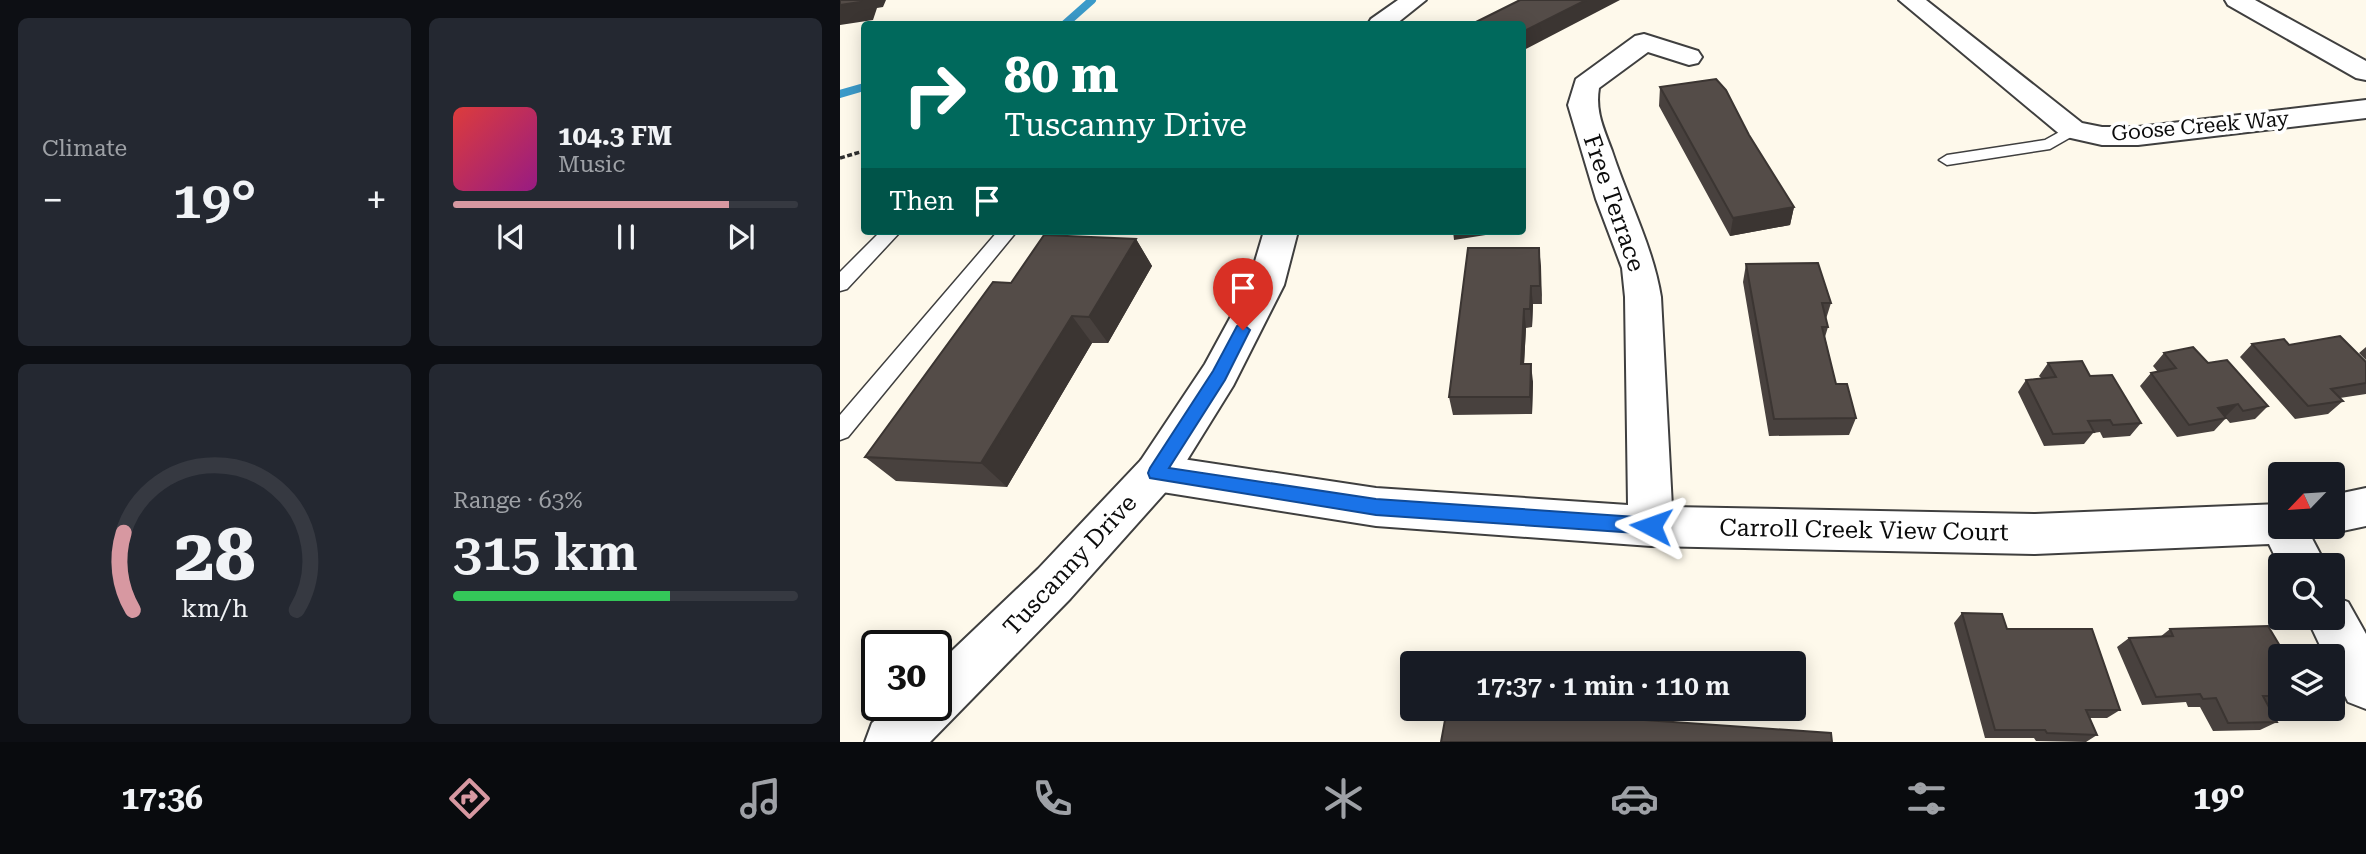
<!DOCTYPE html>
<html lang="en">
<head>
<meta charset="utf-8">
<style>
  :root { --surface:#171b24; --page:#242831; --text:#f1f3f6; --muted:#9ea1a6; --line:#363941; --accent:#d798a1 }
  body { margin:0; font-family:"Roboto Serif",serif; background:var(--page); color:var(--text); height:100vh; display:flex; flex-direction:column; font-size:26px; white-space:nowrap }
  * { box-sizing:border-box; margin:0 }
  p { font-size:23px; color:var(--muted) }
  .icon { flex:none; width:38px; height:38px; fill:none; stroke:currentColor; stroke-width:2; stroke-linecap:round; stroke-linejoin:round }
  .map { position:relative; flex:1; overflow:hidden }
  .sheet { display:flex; flex-direction:column; gap:18px; padding:18px; background:#0d0f14; width:840px }
  .sheet>* { flex:none }
  .banner { position:absolute; left:21px; top:21px; width:665px; height:214px; border-radius:7px; box-shadow:0 4px 18px #0003; background:#00695c; color:#fff; overflow:hidden }
  .needle { width:46px; rotate:245deg }
  .fabs { position:absolute; left:1428px; top:462px; display:grid; gap:14px }
  .fabs a { display:grid; place-items:center; width:77px; height:77px; border-radius:7px; background:var(--surface); box-shadow:0 4px 18px #0003; font-size:35px }
  .speed { position:absolute; left:21px; top:630px; display:flex; gap:14px; font-size:35px; font-weight:700; text-align:center }
  .speed>* { display:grid; place-content:center; width:91px; height:91px; border-radius:50%; background:var(--surface); box-shadow:0 4px 18px #0003; line-height:1 }
  .speed .limit { border:4px solid #111; border-radius:10px; background:#fff; color:#111 }
  .pin { position:absolute; display:grid; place-items:center; width:60px; height:60px; color:#fff; margin:-72px -30px; border-radius:50% 50% 50% 0; rotate:-45deg; box-shadow:0 0 7px #0007 }
  .pin .icon { rotate:45deg }
  .me { position:absolute; width:77px; margin:-38px; rotate:274deg; stroke-linejoin:round; filter:drop-shadow(0 0 5px #0008) }
  .turn { display:flex; align-items:center; gap:24px; height:147px; padding:0 28px; font-size:32px }
  .turn .icon { width:91px; height:91px; stroke-width:2.5 }
  .turn b { display:block; font-size:49px; line-height:60px }
  .then { display:flex; align-items:center; height:66px; padding:0 28px; background:#0003; gap:14px; font-size:26px }
  .big { font-size:52px; font-weight:600; line-height:1.1 }
  .sheet .card { flex:1; display:flex; flex-direction:column; justify-content:center; gap:10px; min-width:0; padding:0 24px; border-radius:10px; background:var(--page) }
  .sheet .dial { align-items:center; gap:0 }
  .dial svg { height:182px; overflow:visible; fill:none; stroke:var(--line); stroke-width:7; stroke-linecap:round; text-anchor:middle }
  .dial text { fill:var(--text); stroke:none }
  .song { display:flex; align-items:center; gap:21px }
  .cover { width:84px; height:84px; border-radius:10px; background:linear-gradient(135deg,hsl(0 70% 55%),hsl(310 70% 35%)) }
  .played { height:7px; border-radius:4px; background:linear-gradient(90deg,var(--accent) 80%,var(--line) 80%) }
  .keys { display:flex; justify-content:space-around; direction:ltr }
  .heat { display:flex; justify-content:space-between; align-items:center; font-size:38px; direction:ltr }
  .charge { height:10px; border-radius:5px; background:linear-gradient(90deg,#34c759 63%,var(--line) 0) }
  .sheet .tiles { flex:1; display:grid; gap:18px; grid-template-columns:repeat(2,1fr) }
  .trip { position:absolute; left:560px; top:651px; width:406px; height:70px; border-radius:7px; background:var(--surface); box-shadow:0 4px 18px #0003; font-weight:600; line-height:70px; text-align:center }
  .menu { display:flex; height:112px; justify-content:space-around; align-items:center; background:#090b0e; color:var(--muted) }
  .menu .icon { width:49px; height:49px }
  .menu .on { color:var(--accent) }
  .menu b { font-size:32px; color:var(--text) }
  main { display:flex; flex:1; min-height:0 }
  .map>svg:first-child { display:block }
</style>
</head>
<body>
<main>
<section class="sheet">
<div class="tiles">
<div class="card"><p>Climate</p>
<div class="heat"><a>−</a><b class="big">19°</b><a>+</a></div>
</div>
<div class="card">
<div class="song"><i class="cover"></i><div><b>104.3 FM</b><p>Music</p></div></div>
<div class="played"></div>
<div class="keys"><svg class="icon" aria-label="previous" viewBox="0 0 24 24"><path d="M18 5L8 12l10 7zM5 5v14"/></svg><svg class="icon" aria-label="pause" viewBox="0 0 24 24"><path d="M8 5v14M16 5v14"/></svg><svg class="icon" aria-label="next" viewBox="0 0 24 24"><path d="M6 5l10 7-10 7zM19 5v14"/></svg></div>
</div>
<div class="card dial"><svg viewBox="0 0 100 80">
<path d="M14 69A42 42 0 1 1 86 69"/>
<path d="M14 69A42 42 0 0 1 10 35" stroke="#d798a1"/>
<text x="50" y="56" font-size="32" font-weight="700">28</text>
<text x="50" y="72" font-size="11">km/h</text>
</svg></div>
<div class="card"><p>Range · 63%</p><b class="big">315 km</b><div class="charge"></div></div>
</div>
</section>
<div class="map">
<svg width="1526" height="742" viewBox="0 0 1526 742">
  <rect width="100%" height="100%" fill="#fef9eb"/>
  <g fill="none" stroke-linecap="round" stroke-linejoin="round">
    <path stroke="#3b9ac9" stroke-width="8" d="M225,24L252,0
      M0,94L24,87"/>
    <g stroke="#3f3f3f" stroke-width="3">
      <path id="service" d="M1232,125L1238,127L1240,130L1238,133L1210,149L1107,165L1099,160L1107,155L1205,140Z
        M41,231H61L7,289L0,291V272Z
        M158,231H177L8,437L0,440V415Z"/>
    </g>
    <g stroke="#3f3f3f" stroke-width="4">
      <path id="minor" d="M1059,0H1086L1242,123L1262,127H1298L1526,100V118L1298,145H1262L1222,136Z
        M1385,0H1415L1526,61V80L1516,78L1388,5Z
        M804,34L858,51L862,57L858,63L849,65L808,52L759,88C755,112 764,129 772,151C788,200 813,247 821,297L832,507L1195,514L1440,504V527H1466L1486,565L1440,567L1429,544L1195,554L811,546L536,526L316,491L301,486L295,473L301,460L316,455L536,488L788,505L785,297L782,268L756,199L728,105L736,79L795,36Z
        M1526,488V526L1493,533L1477,528L1493,527V495Z
        M1493,596L1508,602L1526,634V709L1508,702L1493,671V656H1485L1467,618H1493Z"/>
    </g>
    <g stroke="#3f3f3f" stroke-width="4">
      <path id="tertiary" d="M558,0H586L556,24H528L531,19Z
        M424,231H458L444,285L393,386L331,486L230,599L90,742H25L32,723L53,705H96V666L198,569L301,460L365,364L408,285Z"/>
    </g>
    <path stroke="#2e2e2e" stroke-width="3.5" stroke-dasharray="5 2.5" stroke-linecap="butt" d="M0,158L24,151"/>
    <use href="#service" fill="#fff" fill-rule="evenodd"/>
    <use href="#minor" fill="#fff" fill-rule="evenodd"/>
    <use href="#tertiary" fill="#fff" fill-rule="evenodd"/>
  </g>
  <path fill="#48413e" d="M820,87L909,135L954,207L950,225L890,236L819,106Z
    M296,239L312,266L268,343H252L167,487L56,481L25,457L171,283Z
    M699,248L702,304H693L692,327L686,328L684,364L693,382L692,414L613,415L609,397Z
    M906,264L991,303L986,319L988,327L985,337L996,384L1016,418L1009,435L929,436L903,282Z
    M1412,344L1449,345L1526,362V394L1500,398L1503,401L1488,414L1455,419L1400,357Z
    M1526,347V360L1519,353Z
    M1324,353L1368,363L1428,406L1415,419L1390,423L1385,417L1386,418L1374,431L1337,437L1300,386L1311,373L1318,372L1313,366Z
    M1208,363L1250,376L1301,423L1290,436L1263,438L1260,432L1253,433L1244,444L1204,446L1178,392L1186,380L1201,378L1199,376Z
    M1122,613L1167,629L1280,710L1267,718H1250L1257,735L1246,742L1196,741L1194,738H1145L1114,623Z
    M1330,629L1440,656V704H1428L1437,722L1420,730L1373,731L1360,707H1348L1346,702L1302,705L1277,647L1289,638L1320,637Z"/>
  <path fill="#3b3532" d="M21,0H46L43,7L37,8L33,20L0,25V5Z
    M746,0H780L682,51V32Z
    M954,207L950,225L890,236L893,218Z
    M682,211L684,229H682Z
    M613,231H671L614,240Z
    M296,239L312,266L268,343L249,317Z
    M699,248L701,266L702,304L700,286Z
    M691,286L693,304L692,327L690,309Z
    M684,309L686,328L683,382L681,364Z
    M232,316L252,343L167,487L141,463Z
    M691,364L693,382L692,414L690,397Z
    M1398,404L1385,417L1378,408Z"/>
  <path fill="#544c48" stroke="#3b3532" stroke-width="2" d="M0,0H21L20,2L0,5Z
    M680,0H746L682,32V24H632Z
    M876,79L886,90L909,135L954,207L893,218L820,87Z
    M204,235L296,239L249,317L232,316L141,463L25,457L153,282L171,283Z
    M628,248H699L700,286H691L690,309H684L681,364H691L690,397H609Z
    M978,263L991,303H982L988,327H982L996,384H1007L1016,418L934,419L906,264Z
    M1500,336L1526,362V383L1491,389L1503,401L1468,406L1412,344L1444,339L1449,345Z
    M1353,347L1368,363L1387,360L1428,406L1403,411L1398,404L1378,408L1386,418L1349,425L1311,373L1336,368L1324,353Z
    M1242,361L1250,376L1272,375L1301,423L1273,425L1270,420L1248,421L1254,432L1213,434L1186,380L1216,377L1208,363Z
    M1122,613L1162,614L1167,629H1252L1280,710H1246L1257,735L1207,733L1205,730H1155Z
    M1428,626L1446,656H1440V696H1423L1437,722L1388,723L1376,698L1363,699L1360,694L1316,697L1289,638L1333,636L1330,629Z
    M607,709H691V712L991,733L992,742H601Z"/>
  <path fill="#1a73e8" stroke="#114b97" stroke-width="2" d="M403,324L410,330L385,380L329,468L536,499L811,518L818,520L820,526L818,532L811,534L536,515L310,478L308,473L310,468L373,371L397,326Z"/>
  <g text-anchor="middle" stroke-width="7" stroke-linejoin="round" paint-order="stroke">
    <g font-size="21" fill="#0c0c0c" stroke="#fff">
      <text transform="translate(1360 126) rotate(-5)" y="7">Goose Creek Way</text>
    </g>
    <g font-size="24" fill="#0c0c0c" stroke="#fff">
      <text transform="translate(774 203) rotate(71)" y="8">Free Terrace</text>
      <text transform="translate(1024 530) rotate(1)" y="8">Carroll Creek View Court</text>
      <text transform="translate(230 565) rotate(-47)" y="8">Tuscanny Drive</text>
    </g>
  </g>
</svg>
<div class="fabs">
<a><svg class="needle" viewBox="-14 -14 28 28"><path d="M0-13l5 13h-10z" fill="#e53935"/><path d="M0 13l5-13h-10z" fill="#9ea1a6"/></svg></a>
<a><svg class="icon" aria-label="search" viewBox="0 0 24 24"><circle cx="10" cy="10" r="6"/><path d="M15 15l6 6"/></svg></a>
<a><svg class="icon" aria-label="layers" viewBox="0 0 24 24"><path d="M12 4l9 5-9 5-9-5zM3 14l9 5 9-5"/></svg></a>
</div>
<div class="speed"><div class="limit">30</div></div>
<div class="pin" style="left:403px;top:330px;background:#d93025"><svg class="icon" aria-label="arrive" viewBox="0 0 24 24"><path d="M6 21V4h12l-3 4 3 4H6"/></svg></div>
<svg class="me" style="left:811px;top:526px" viewBox="-20 -20 40 40"><path d="M0-17L14 15 0 8-14 15z" fill="#1a73e8" stroke="#fff" stroke-width="4"/></svg>
<div class="trip">17:37 · 1 min · 110 m</div>
<div class="banner">
<div class="turn"><svg class="icon" aria-label="right" viewBox="0 0 24 24"><path d="M7 20v-9h11M14 6l5 5-5 5"/></svg><div><b>80 m</b>Tuscanny Drive</div></div>
<div class="then">Then<svg class="icon" aria-label="arrive" viewBox="0 0 24 24"><path d="M6 21V4h12l-3 4 3 4H6"/></svg></div>
</div>
</div>
</main>
<nav class="menu">
<b>17:36</b>
<svg class="icon on" aria-label="directions" viewBox="0 0 24 24"><path d="M12 3l9 9-9 9-9-9zM9 14v-3h6M13 9l2 2-2 2"/></svg>
<svg class="icon" aria-label="music" viewBox="0 0 24 24"><path d="M9 18V5l10-2v13"/><circle cx="6" cy="18" r="3"/><circle cx="16" cy="16" r="3"/></svg>
<svg class="icon" aria-label="phone" viewBox="0 0 24 24"><path d="M5 4h4l2 5-3 2q2 4 5 5l2-3 5 2v4C11 20 4 13 5 4z"/></svg>
<svg class="icon" aria-label="climate" viewBox="0 0 24 24"><path d="M12 3v18M4 7l16 10M4 17L20 7"/></svg>
<svg class="icon" aria-label="car" viewBox="0 0 24 24"><path d="M5 17H2v-5l4-1 3-4h7l3 4 3 1v5h-3M9 17h6M6 11h13"/><circle cx="7" cy="17" r="2"/><circle cx="17" cy="17" r="2"/></svg>
<svg class="icon" aria-label="filters" viewBox="0 0 24 24"><path d="M4 7h16M4 17h16"/><circle cx="9" cy="7" r="2"/><circle cx="15" cy="17" r="2"/></svg>
<b>19°</b>
</nav>
</body>
</html>
